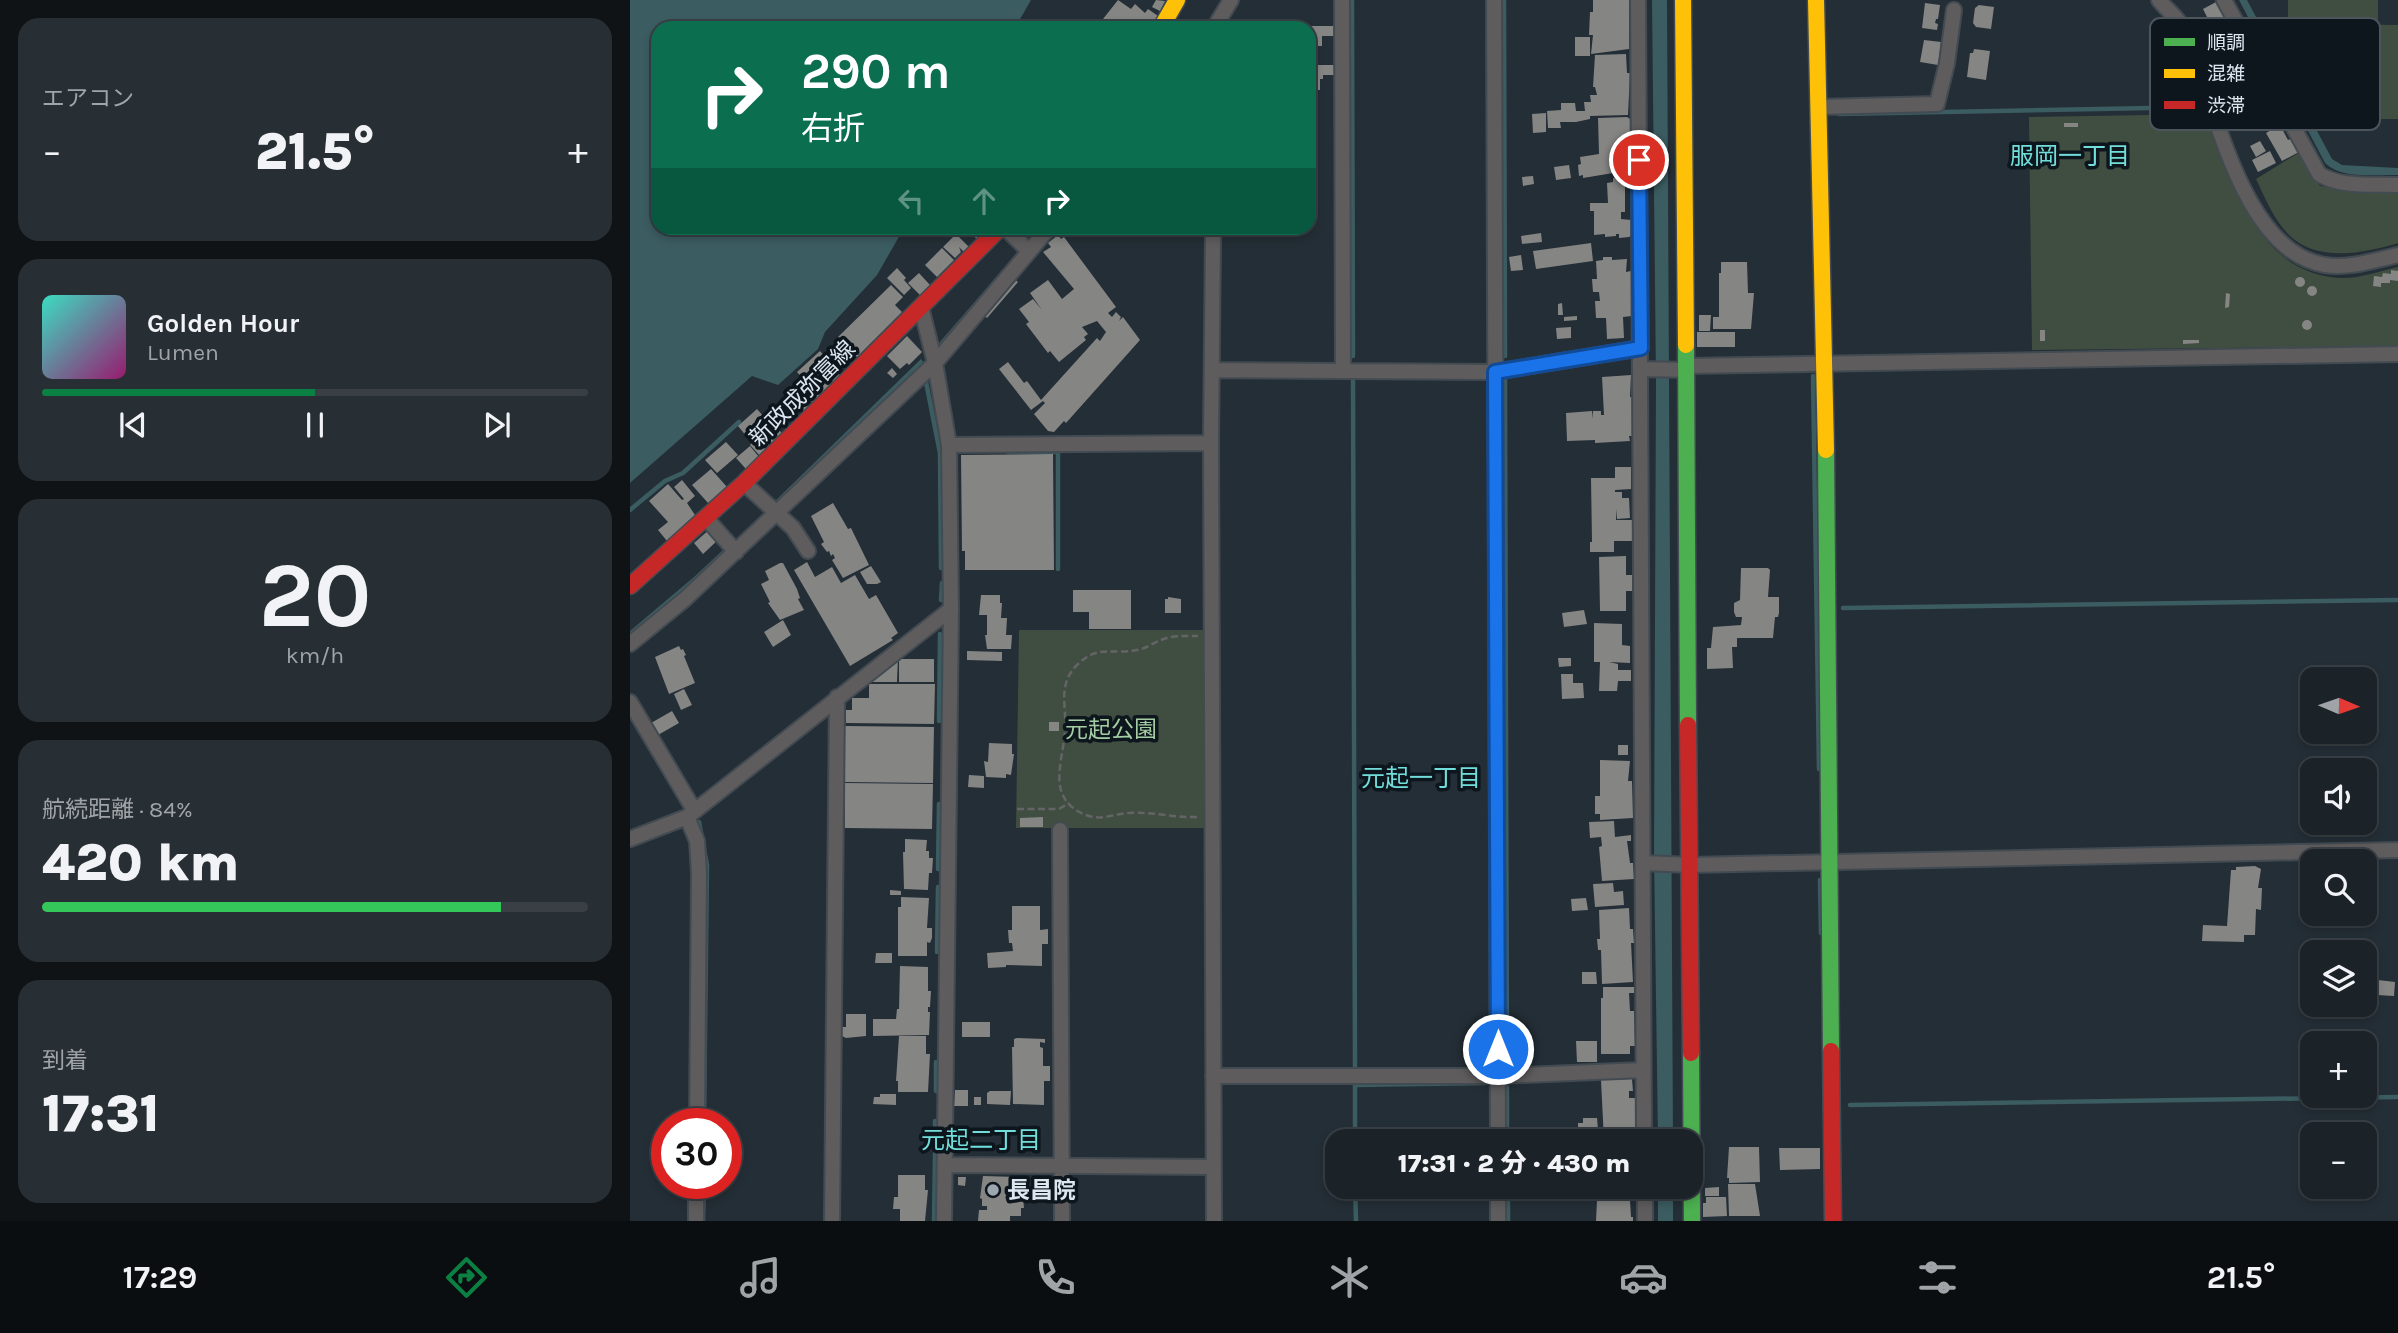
<!DOCTYPE html>
<html lang="ja">
<head>
<meta charset="utf-8">
<style>
  :root { --surface:#1b2228; --page:#282f34; --text:#f1f3f6; --muted:#a0a4a8; --line:#393f45; --accent:#0b8043 }
  body { margin:0; font-family:Karla,"Noto Sans JP",sans-serif; background:var(--page); color:var(--text); height:100vh; display:flex; flex-direction:column; font-size:26px; white-space:nowrap }
  * { box-sizing:border-box; margin:0 }
  p { font-size:23px; color:var(--muted) }
  .icon { flex:none; width:38px; height:38px; fill:none; stroke:currentColor; stroke-width:2; stroke-linecap:round; stroke-linejoin:round }
  .map { position:relative; flex:1; overflow:hidden }
  .side { display:flex; flex-direction:column; gap:18px; padding:18px; background:#0f1316; width:630px }
  .side>* { flex:none }
  .banner { position:absolute; left:21px; top:21px; width:665px; height:214px; border-radius:21px; box-shadow:0 4px 10px #0003,0 0 0 2px var(--line); background:#0b6e4f; color:#fff; overflow:hidden }
  .needle { width:46px; rotate:92deg }
  .fabs { position:absolute; left:1670px; top:667px; display:grid; gap:14px }
  .fabs a { display:grid; place-items:center; width:77px; height:77px; border-radius:14px; background:var(--surface); box-shadow:0 4px 10px #0003,0 0 0 2px var(--line); font-size:35px }
  .speed { position:absolute; left:21px; top:1108px; display:flex; gap:14px; font-size:35px; font-weight:700; text-align:center }
  .speed>* { display:grid; place-content:center; width:91px; height:91px; border-radius:50%; background:var(--surface); box-shadow:0 4px 10px #0003,0 0 0 2px var(--line); line-height:1 }
  .speed .limit { border:10px solid #d22; background:#fff; color:#111 }
  .pin { position:absolute; display:grid; place-items:center; width:60px; height:60px; color:#fff; margin:-30px; border:4px solid #fff; border-radius:50%; box-shadow:0 2px 7px #0007 }
  .me { position:absolute; width:77px; margin:-38px; rotate:0deg; stroke-linejoin:round; filter:drop-shadow(0 0 5px #0008) }
  .turn { display:flex; align-items:center; gap:24px; height:147px; padding:0 35px; font-size:32px }
  .turn .icon { width:91px; height:91px; stroke-width:2.5 }
  .turn b { display:block; font-size:49px; line-height:60px }
  .lanes { display:flex; align-items:center; height:66px; padding:0 35px; background:#0003; justify-content:center; gap:35px; direction:ltr }
  .lanes .off { opacity:.35 }
  .big { font-size:52px; font-weight:800; line-height:1.1 }
  .side .tile { flex:1; display:flex; flex-direction:column; justify-content:center; gap:10px; min-width:0; padding:0 24px; border-radius:21px; background:var(--page) }
  .side .dial { align-items:center; gap:0 }
  .dial b { font-size:91px; line-height:1 }
  .song { display:flex; align-items:center; gap:21px }
  .cover { width:84px; height:84px; border-radius:10px; background:linear-gradient(135deg,hsl(170 70% 55%),hsl(320 70% 35%)) }
  .played { height:7px; border-radius:4px; background:linear-gradient(90deg,var(--accent) 50%,var(--line) 50%) }
  .keys { display:flex; justify-content:space-around; direction:ltr }
  .heat { display:flex; justify-content:space-between; align-items:center; font-size:38px; direction:ltr }
  .charge { height:10px; border-radius:5px; background:linear-gradient(90deg,#34c759 84%,var(--line) 0) }
  .trip { position:absolute; left:695px; top:1129px; width:378px; height:70px; border-radius:21px; background:var(--surface); box-shadow:0 4px 10px #0003,0 0 0 2px var(--line); font-weight:800; line-height:70px; text-align:center }
  .tabs { display:flex; height:112px; justify-content:space-around; align-items:center; background:#0b0e10; color:var(--muted) }
  .tabs .icon { width:49px; height:49px }
  .tabs .on { color:var(--accent) }
  .tabs b { font-size:32px; color:var(--text) }
  main { display:flex; flex:1; min-height:0 }
  .map>svg:first-child { display:block }
</style>
</head>
<body>
<main>
<section class="side">
<div class="tile"><p>エアコン</p>
<div class="heat"><a>−</a><b class="big">21.5°</b><a>+</a></div>
</div>
<div class="tile">
<div class="song"><i class="cover"></i><div><b>Golden Hour</b><p>Lumen</p></div></div>
<div class="played"></div>
<div class="keys"><svg class="icon" aria-label="previous" viewBox="0 0 24 24"><path d="M18 5L8 12l10 7zM5 5v14"/></svg><svg class="icon" aria-label="pause" viewBox="0 0 24 24"><path d="M8 5v14M16 5v14"/></svg><svg class="icon" aria-label="next" viewBox="0 0 24 24"><path d="M6 5l10 7-10 7zM19 5v14"/></svg></div>
</div>
<div class="tile dial"><b>20</b><p>km/h</p></div>
<div class="tile"><p>航続距離 · 84%</p><b class="big">420 km</b><div class="charge"></div></div>
<div class="tile"><p>到着</p><b class="big">17:31</b></div>
</section>
<div class="map">
<svg width="1768" height="1221" viewBox="0 0 1768 1221">
  <rect width="100%" height="100%" fill="#242e36"/>
  <path fill="#404e41" d="M1658,0H1748V20L1658,19Z
    M1684,24L1768,25V119H1697L1682,93Z
    M1577,114C1603,179 1625,273 1710,278C1728,279 1750,271 1768,267V346L1402,350L1399,117Z
    M1670,152L1690,186L1768,192V243C1735,253 1687,263 1659,235C1644,220 1635,198 1626,179Z
    M389,630H573L575,828H386Z"/>
  <path fill="#3b5c61" d="M0,0H401L385,28H28V228H274L247,275L195,332L188,349L148,385L122,376L0,483Z
    M1022,0H1037L1043,1141H1028L1024,855L1026,379Z
    M1609,0H1617L1702,159L1712,165L1768,168V175C1745,174 1712,180 1695,163Z
    M388,252L392,255L313,346L309,343Z
    M291,359L294,363L147,505L144,502Z
    M94,549L97,552L41,604L0,637V631L64,577Z
    M1028,1187H1043V1221H1028Z"/>
  <g fill="none" stroke-linecap="round" stroke-linejoin="round">
    <path stroke="#3b5c61" stroke-width="4.5" d="M722,0L723,356
      M874,0L875,356
      M1209,114L1574,107
      M1183,376L1189,769
      M875,378L877,1064
      M723,379L725,1069
      M296,382L310,453L311,568
      M378,452H428V569
      M0,510L35,481L53,473L109,422
      M311,600L312,583
      M1213,608L1768,600
      M309,721L310,634
      M69,822L77,865L74,1124
      M308,869L309,804
      M1190,880L1191,933
      M307,952L308,887
      M877,1087V1141
      M306,1091V1062
      M1220,1105L1768,1097
      M305,1140V1121
      M725,1141V1085L855,1083
      M725,1186L726,1221
      M878,1186V1221
      M73,1221L74,1183
      M304,1221L305,1154"/>
  </g>
  <path fill="#858584" d="M488,0L501,9L505,4L515,13L518,9L531,18L523,28H485L473,19Z
    M526,0L535,1L530,11L522,7Z
    M963,0H999V49L961,54L963,35H959L960,12H963Z
    M1588,1L1601,25L1585,33L1573,9Z
    M1295,3L1310,5L1308,19H1306L1305,23L1308,24L1307,30L1292,28Z
    M1349,5L1364,7L1361,29L1346,27L1343,23L1345,8Z
    M679,26H704V36H692V46H679Z
    M945,37H960V56H945Z
    M1294,40L1311,42L1308,65L1290,62Z
    M1344,49L1360,51L1356,80L1337,77L1340,53H1343Z
    M996,54L997,73H1000L998,115L960,116V119L946,122H930L931,128H918L917,111L931,110V103H945L946,111H955L954,102H961L960,95H967L965,87H963L965,55Z
    M679,65H705V75H693V79H690V90H679Z
    M916,113V132L903,133L902,114Z
    M997,117L1000,119L1001,134H997V140H1001V155H999L1001,170L953,178V175L949,176L948,165L951,164L950,157L969,154L968,118Z
    M1434,123H1448V127H1434Z
    M1650,125L1658,140L1662,138L1669,152L1652,161L1636,133Z
    M1630,141L1636,151L1626,157L1620,146Z
    M1640,151L1646,163L1628,172L1622,160Z
    M1403,155H1407L1408,167H1404Z
    M939,165L941,178L926,180L924,167Z
    M903,176L904,184L893,186L892,177Z
    M983,178H992V182H995V212H991V219L1001,220L1002,235L999,237L989,238V234H986V236L975,237V234L964,235V211H960V203H978L977,183L983,182Z
    M335,228H359L348,240Z
    M911,233L912,242L892,244L891,236Z
    M326,234L339,247L334,252L329,247L331,252L325,258L313,247Z
    M428,235L431,239L434,237L486,307L478,313L482,317L486,312L491,317L489,321L493,317L510,340L436,423L434,421L424,432L418,431L404,414L415,403L413,401L401,410L369,369L378,362L394,383L397,381L411,400L467,338L470,341L476,332L467,321L452,327L458,334L454,337L456,340L429,362L420,351L418,353L396,324L399,322L389,309L403,299L412,310L400,293L418,280L432,299L444,289L413,252L421,247L418,243Z
    M961,243L963,261L906,269L903,251Z
    M312,248L324,260L307,277L295,265Z
    M891,255L893,270L881,271L879,257Z
    M973,257H982V260L997,259L996,272L1001,271L1002,316L993,317L994,338L977,339L976,318H966L965,301H970L969,292H963L962,279H967L966,261L973,260Z
    M1091,262H1117L1118,293H1124L1121,329H1083V317H1089V273H1091Z
    M267,268L276,278L274,280L281,288L274,295L257,278Z
    M1761,270L1768,271V281L1760,280V283H1751V287L1743,286L1744,276L1752,277L1753,273L1761,274Z
    M289,273L300,285L290,295L278,283Z
    M1665 282a5 5 0 1 1 10 0a5 5 0 1 1-10 0Z
    M383,278L388,282L357,318L352,313Z
    M261,285L273,297L265,305L272,312L227,357L208,337Z
    M1677 291a5 5 0 1 1 10 0a5 5 0 1 1-10 0Z
    M1596,293L1600,294L1599,307L1595,308Z
    M932,303L933,315H928V304Z
    M1069,315H1081L1080,331H1069Z
    M947,316V320L934,321V317Z
    M1672 325a5 5 0 1 1 10 0a5 5 0 1 1-10 0Z
    M941,327V338L927,339L926,328Z
    M1410,330H1415V341H1410Z
    M1067,332H1105V347H1067Z
    M277,336L292,352L279,365L277,363L270,369L257,356Z
    M1553,340H1569V343L1553,344Z
    M190,351L211,375L184,404L171,392L178,385L167,372Z
    M262,368L267,374L263,378L257,373Z
    M1001,375L1000,397H1002L1004,436H999L1000,441L965,443V440L937,441L936,413L962,411L963,419V411H971V415H974L972,377Z
    M174,399L180,404L174,411L168,406Z
    M127,409L134,417L137,414L153,435L130,456L120,445L122,443L108,426Z
    M96,442L108,455L87,473L75,460Z
    M120,446L129,457L116,469L106,458Z
    M423,454L424,570H335V551H332L331,455Z
    M985,467H1001V489L985,490V492H992V498H999L1000,518L987,519L986,509V520H1002V541H984V552H960V542H962L961,478H985Z
    M81,469L97,487L78,503L62,485Z
    M52,480L65,496L57,503L67,518L37,541L28,530L38,522L19,501L38,484L52,500L54,499L44,487Z
    M203,503L218,529L221,528L239,565L213,578L202,560L205,558L203,554L201,556L199,551L197,552L191,544L194,542L181,516Z
    M80,529L89,539L73,554L64,543Z
    M996,556V575H1002V591H996V611H970L969,557Z
    M177,562L185,577L202,567L211,583L225,575L239,599L246,595L268,633L261,638L263,640L220,666L164,570Z
    M150,563H153L167,589L170,598L168,599L174,610L150,620L138,603L140,602L131,584L139,580L135,571Z
    M241,566L251,582L247,584H237L230,572Z
    M1111,568H1138L1140,570L1138,597H1149V613L1148,617H1145L1143,638H1107V647H1102L1103,668L1077,669V648H1081L1083,627L1111,625L1112,617H1106L1104,612V603L1110,600Z
    M443,590H501V629H459V612H443Z
    M351,595H370V603H372L371,618H377L376,635H382L381,649H357L355,635H357V615H349Z
    M538,597L551,599V613H535V599H538Z
    M954,610L957,624L934,627L932,613Z
    M153,620L161,635L143,647L134,632Z
    M964,623L992,624V645L1000,646V663L979,662L988,664V670H1001V681H988L987,691H969L970,662H964Z
    M49,646L51,650L53,649L56,655L54,656L65,683L39,694L25,657Z
    M337,651L372,652V661L337,660Z
    M268,657L267,682H235Z
    M928,658H941V666L929,667Z
    M269,659H304V682H269Z
    M931,674H943V683H953L954,698L932,699Z
    M239,684H305L304,724L216,723V710H222V698H239Z
    M54,689L62,705L51,710L44,694Z
    M42,711L49,723L28,735L21,723Z
    M419,722H429V731H419Z
    M215,726L304,727L303,783L214,782Z
    M359,743L382,744V754H384L381,775L376,774V778L356,777L354,761L358,762Z
    M988,745H998V755H988Z
    M970,760L1000,761L998,781H1002L1003,818L970,820V814H965V796H970Z
    M339,775L354,776V788L338,787Z
    M215,783L303,784L302,829L215,828Z
    M413,817V827H390V818Z
    M984,821L985,837L1001,835V841H997L1000,863H1003L1004,879L972,881L969,847L972,846L971,837L960,838L959,822Z
    M275,839L297,840L296,851H299V858H303L302,873H299L298,890L274,889L273,852H275Z
    M1625,866L1631,869L1628,888H1632L1631,910L1626,909L1625,935H1614V942L1572,941L1573,925L1597,926L1601,870H1606V867Z
    M983,883L984,892L993,891L994,905L965,907L963,884Z
    M260,890L271,891V895H260Z
    M271,897L299,898L297,928H302V938L300,943L297,942V956H268V907H271Z
    M956,898L958,910L942,911L941,899Z
    M382,906H410V930L418,929V944H412V966L376,965V967L358,968L357,953L383,951L382,943H379L378,930H382Z
    M999,908L1000,929H1003L1004,943H1001L1003,982L972,984L971,950H968L967,939H970L969,910Z
    M246,953H262V963H245Z
    M270,966L298,967V991H301L300,1007H298V1012H300L299,1035L243,1036V1019H266L267,1009H269Z
    M952,972H966L967,984H952Z
    M1748,980L1765,982L1764,996L1747,995Z
    M973,987H1004V993H999L1000,1011H1004L1005,1046H1000V1054H971V998H973Z
    M216,1014H236V1036L216,1038L212,1036V1027H216Z
    M332,1022H360V1037H332Z
    M269,1036H296V1054H300L298,1092H268V1081H266Z
    M387,1038L415,1039V1043L410,1042V1047L413,1048V1066H420V1081H414V1105L383,1104L382,1047H384V1039Z
    M946,1041H967V1062H947Z
    M1002,1079L1003,1091H999V1098H1005L1006,1128L985,1129L1002,1130L1000,1141H974L971,1080Z
    M325,1090H338V1106H324Z
    M360,1091H381L380,1105L357,1104V1093Z
    M250,1094H266V1105L243,1104L244,1097H250Z
    M344,1097H351V1105H344Z
    M953,1118H967L968,1129L948,1130V1123H953Z
    M934,1132H956V1141H934Z
    M1099,1147H1129L1130,1182L1099,1183V1178H1097Z
    M1149,1148H1190V1169L1150,1170Z
    M268,1175H295V1190H298L295,1221H270V1209H263L264,1197H268Z
    M353,1176L389,1177V1179H398V1197H393L394,1208H391V1216H380V1221H348L349,1210H357V1206H352V1199L350,1198Z
    M328,1177H336L335,1186L328,1185Z
    M1098,1184H1125L1130,1216H1099Z
    M936,1186H967V1199L936,1200Z
    M972,1186H1004V1191L972,1192Z
    M1089,1187V1196H1075V1188Z
    M1076,1197H1096L1097,1216L1073,1217V1203H1076Z
    M967,1200H1000L1001,1217H1003V1221H966Z"/>
  <g fill="none" stroke-linecap="round" stroke-linejoin="round">
    <g stroke="#434b52" stroke-width="18">
      <path id="street" d="M712,0L713,371
        M864,0L868,1141
        M1008,0L1014,1141
        M1529,0C1536,9 1548,18 1553,28C1584,94 1608,251 1695,265C1719,269 1745,260 1768,255
        M1594,0L1689,174C1711,188 1743,184 1768,185
        M584,28L601,0
        M1189,107L1307,104L1317,63L1324,10
        M375,228L399,251
        M580,228L583,233L581,443L584,1221
        M291,307L305,363L319,445L321,609L314,1221
        M1056,366L1768,354
        M1011,369L1057,370
        M582,370L865,372L1011,348
        M319,445L581,443
        M114,483L163,528L178,551
        M76,518L106,552
        M0,644L55,599L305,363L419,228
        M0,702L64,810
        M57,817L67,841L69,873L67,1124
        M430,830L432,1221
        M0,839L57,817L321,609
        M1013,863L1061,865L1768,850
        M583,1076H868L1013,1070
        M315,1165L583,1167
        M868,1186V1221
        M1015,1186V1221
        M66,1221V1183
        M202,1221L207,697"/>
    </g>
    <g stroke="#434b52" stroke-width="19">
      <path id="fast" d="M1056,345L1058,725
        M1196,450L1201,1051
        M1061,1053L1062,1221"/>
    </g>
    <g stroke="#434b52" stroke-width="19">
      <path id="slow" d="M1053,0L1056,345
        M1186,0L1196,450
        M531,28L547,0"/>
    </g>
    <g stroke="#434b52" stroke-width="19">
      <path id="jam" d="M0,586L114,483L370,228
        M1058,725L1061,1053
        M1201,1051L1203,1221"/>
    </g>
    <path stroke="#646467" stroke-width="2.5" stroke-dasharray="7 3.5" stroke-linecap="butt" d="M387,809H429L439,803
      M567,817C543,818 521,811 498,813C483,814 471,821 456,815C415,799 433,762 435,731C437,706 427,685 447,665C468,644 482,655 507,650C515,649 523,643 531,640C543,635 555,636 568,636"/>
    <use href="#street" stroke="#5e5c5d" stroke-width="14"/>
    <use href="#fast" stroke="#4caf50" stroke-width="16"/>
    <use href="#slow" stroke="#ffc107" stroke-width="16"/>
    <use href="#jam" stroke="#c62828" stroke-width="16"/>
  </g>
  <g fill="none" stroke-linecap="round" stroke-linejoin="round">
    <g stroke="#114b97" stroke-width="18">
      <path id="route" d="M868,1049L865,372L1011,348L1009,160"/>
    </g>
    <use href="#route" stroke="#1a73e8" stroke-width="12"/>
  </g>
  <circle fill="#9ba6af" stroke="#0e161d" stroke-width="2.5" cx="363" cy="1190" r="7"/>
  <g text-anchor="middle" stroke-width="7" stroke-linejoin="round" paint-order="stroke">
    <g font-size="23" fill="#dbe6f0" stroke="#0e161d">
      <text transform="translate(172 393) rotate(-45)" y="8">新政成弥富線</text>
    </g>
    <g font-size="23" fill="#a5cda3" stroke="#0e161d">
      <text x="481" y="737">元起公園</text>
    </g>
    <g font-size="23" font-weight="bold" fill="#dbe6f0" stroke="#0e161d" text-anchor="start">
      <text x="377" y="1198">長昌院</text>
    </g>
    <g font-size="24" fill="#72dedb" stroke="#0e161d">
      <text x="1440" y="164">服岡一丁目</text>
      <text x="791" y="786">元起一丁目</text>
      <text x="351" y="1148">元起二丁目</text>
    </g>
  </g>
  <rect x="1520" y="18" width="230" height="112" rx="10" fill="#0e161d" stroke="#4c545c" stroke-width="2"/>
  <rect x="1534" y="38" width="31" height="8" fill="#4caf50"/>
  <rect x="1534" y="69" width="31" height="9" fill="#ffc107"/>
  <rect x="1534" y="101" width="31" height="8" fill="#c62828"/>
  <g font-size="19" fill="#dbe6f0">
    <text x="1577" y="49">順調</text>
    <text x="1577" y="80">混雑</text>
    <text x="1577" y="112">渋滞</text>
  </g>
</svg>
<div class="fabs">
<a><svg class="needle" viewBox="-14 -14 28 28"><path d="M0-13l5 13h-10z" fill="#e53935"/><path d="M0 13l5-13h-10z" fill="#a0a4a8"/></svg></a>
<a><svg class="icon" aria-label="sound" viewBox="0 0 24 24"><path d="M4 9h4l5-4v14l-5-4H4zM17 9q2 3 0 6"/></svg></a>
<a><svg class="icon" aria-label="search" viewBox="0 0 24 24"><circle cx="10" cy="10" r="6"/><path d="M15 15l6 6"/></svg></a>
<a><svg class="icon" aria-label="layers" viewBox="0 0 24 24"><path d="M12 4l9 5-9 5-9-5zM3 14l9 5 9-5"/></svg></a>
<a>+</a>
<a>−</a>
</div>
<div class="speed"><div class="limit">30</div></div>
<div class="pin" style="left:1009px;top:160px;background:#d93025"><svg class="icon" aria-label="arrive" viewBox="0 0 24 24"><path d="M6 21V4h12l-3 4 3 4H6"/></svg></div>
<svg class="me" style="left:868px;top:1049px" viewBox="-20 -20 40 40"><circle r="17" fill="#1a73e8" stroke="#fff" stroke-width="3"/><path d="M0-11L8 9 0 5-8 9z" fill="#fff"/></svg>
<div class="trip">17:31 · 2 分 · 430 m</div>
<div class="banner">
<div class="turn"><svg class="icon" aria-label="right" viewBox="0 0 24 24"><path d="M7 20v-9h11M14 6l5 5-5 5"/></svg><div><b>290 m</b>右折</div></div>
<div class="lanes"><svg class="icon off" aria-label="left" viewBox="0 0 24 24"><path d="M17 20v-9H6M10 6l-5 5 5 5"/></svg><svg class="icon off" aria-label="ahead" viewBox="0 0 24 24"><path d="M12 20V5M6 11l6-6 6 6"/></svg><svg class="icon" aria-label="right" viewBox="0 0 24 24"><path d="M7 20v-9h11M14 6l5 5-5 5"/></svg></div>
</div>
</div>
</main>
<nav class="tabs">
<b>17:29</b>
<svg class="icon on" aria-label="directions" viewBox="0 0 24 24"><path d="M12 3l9 9-9 9-9-9zM9 14v-3h6M13 9l2 2-2 2"/></svg>
<svg class="icon" aria-label="music" viewBox="0 0 24 24"><path d="M9 18V5l10-2v13"/><circle cx="6" cy="18" r="3"/><circle cx="16" cy="16" r="3"/></svg>
<svg class="icon" aria-label="phone" viewBox="0 0 24 24"><path d="M5 4h4l2 5-3 2q2 4 5 5l2-3 5 2v4C11 20 4 13 5 4z"/></svg>
<svg class="icon" aria-label="climate" viewBox="0 0 24 24"><path d="M12 3v18M4 7l16 10M4 17L20 7"/></svg>
<svg class="icon" aria-label="car" viewBox="0 0 24 24"><path d="M5 17H2v-5l4-1 3-4h7l3 4 3 1v5h-3M9 17h6M6 11h13"/><circle cx="7" cy="17" r="2"/><circle cx="17" cy="17" r="2"/></svg>
<svg class="icon" aria-label="filters" viewBox="0 0 24 24"><path d="M4 7h16M4 17h16"/><circle cx="9" cy="7" r="2"/><circle cx="15" cy="17" r="2"/></svg>
<b>21.5°</b>
</nav>
</body>
</html>
